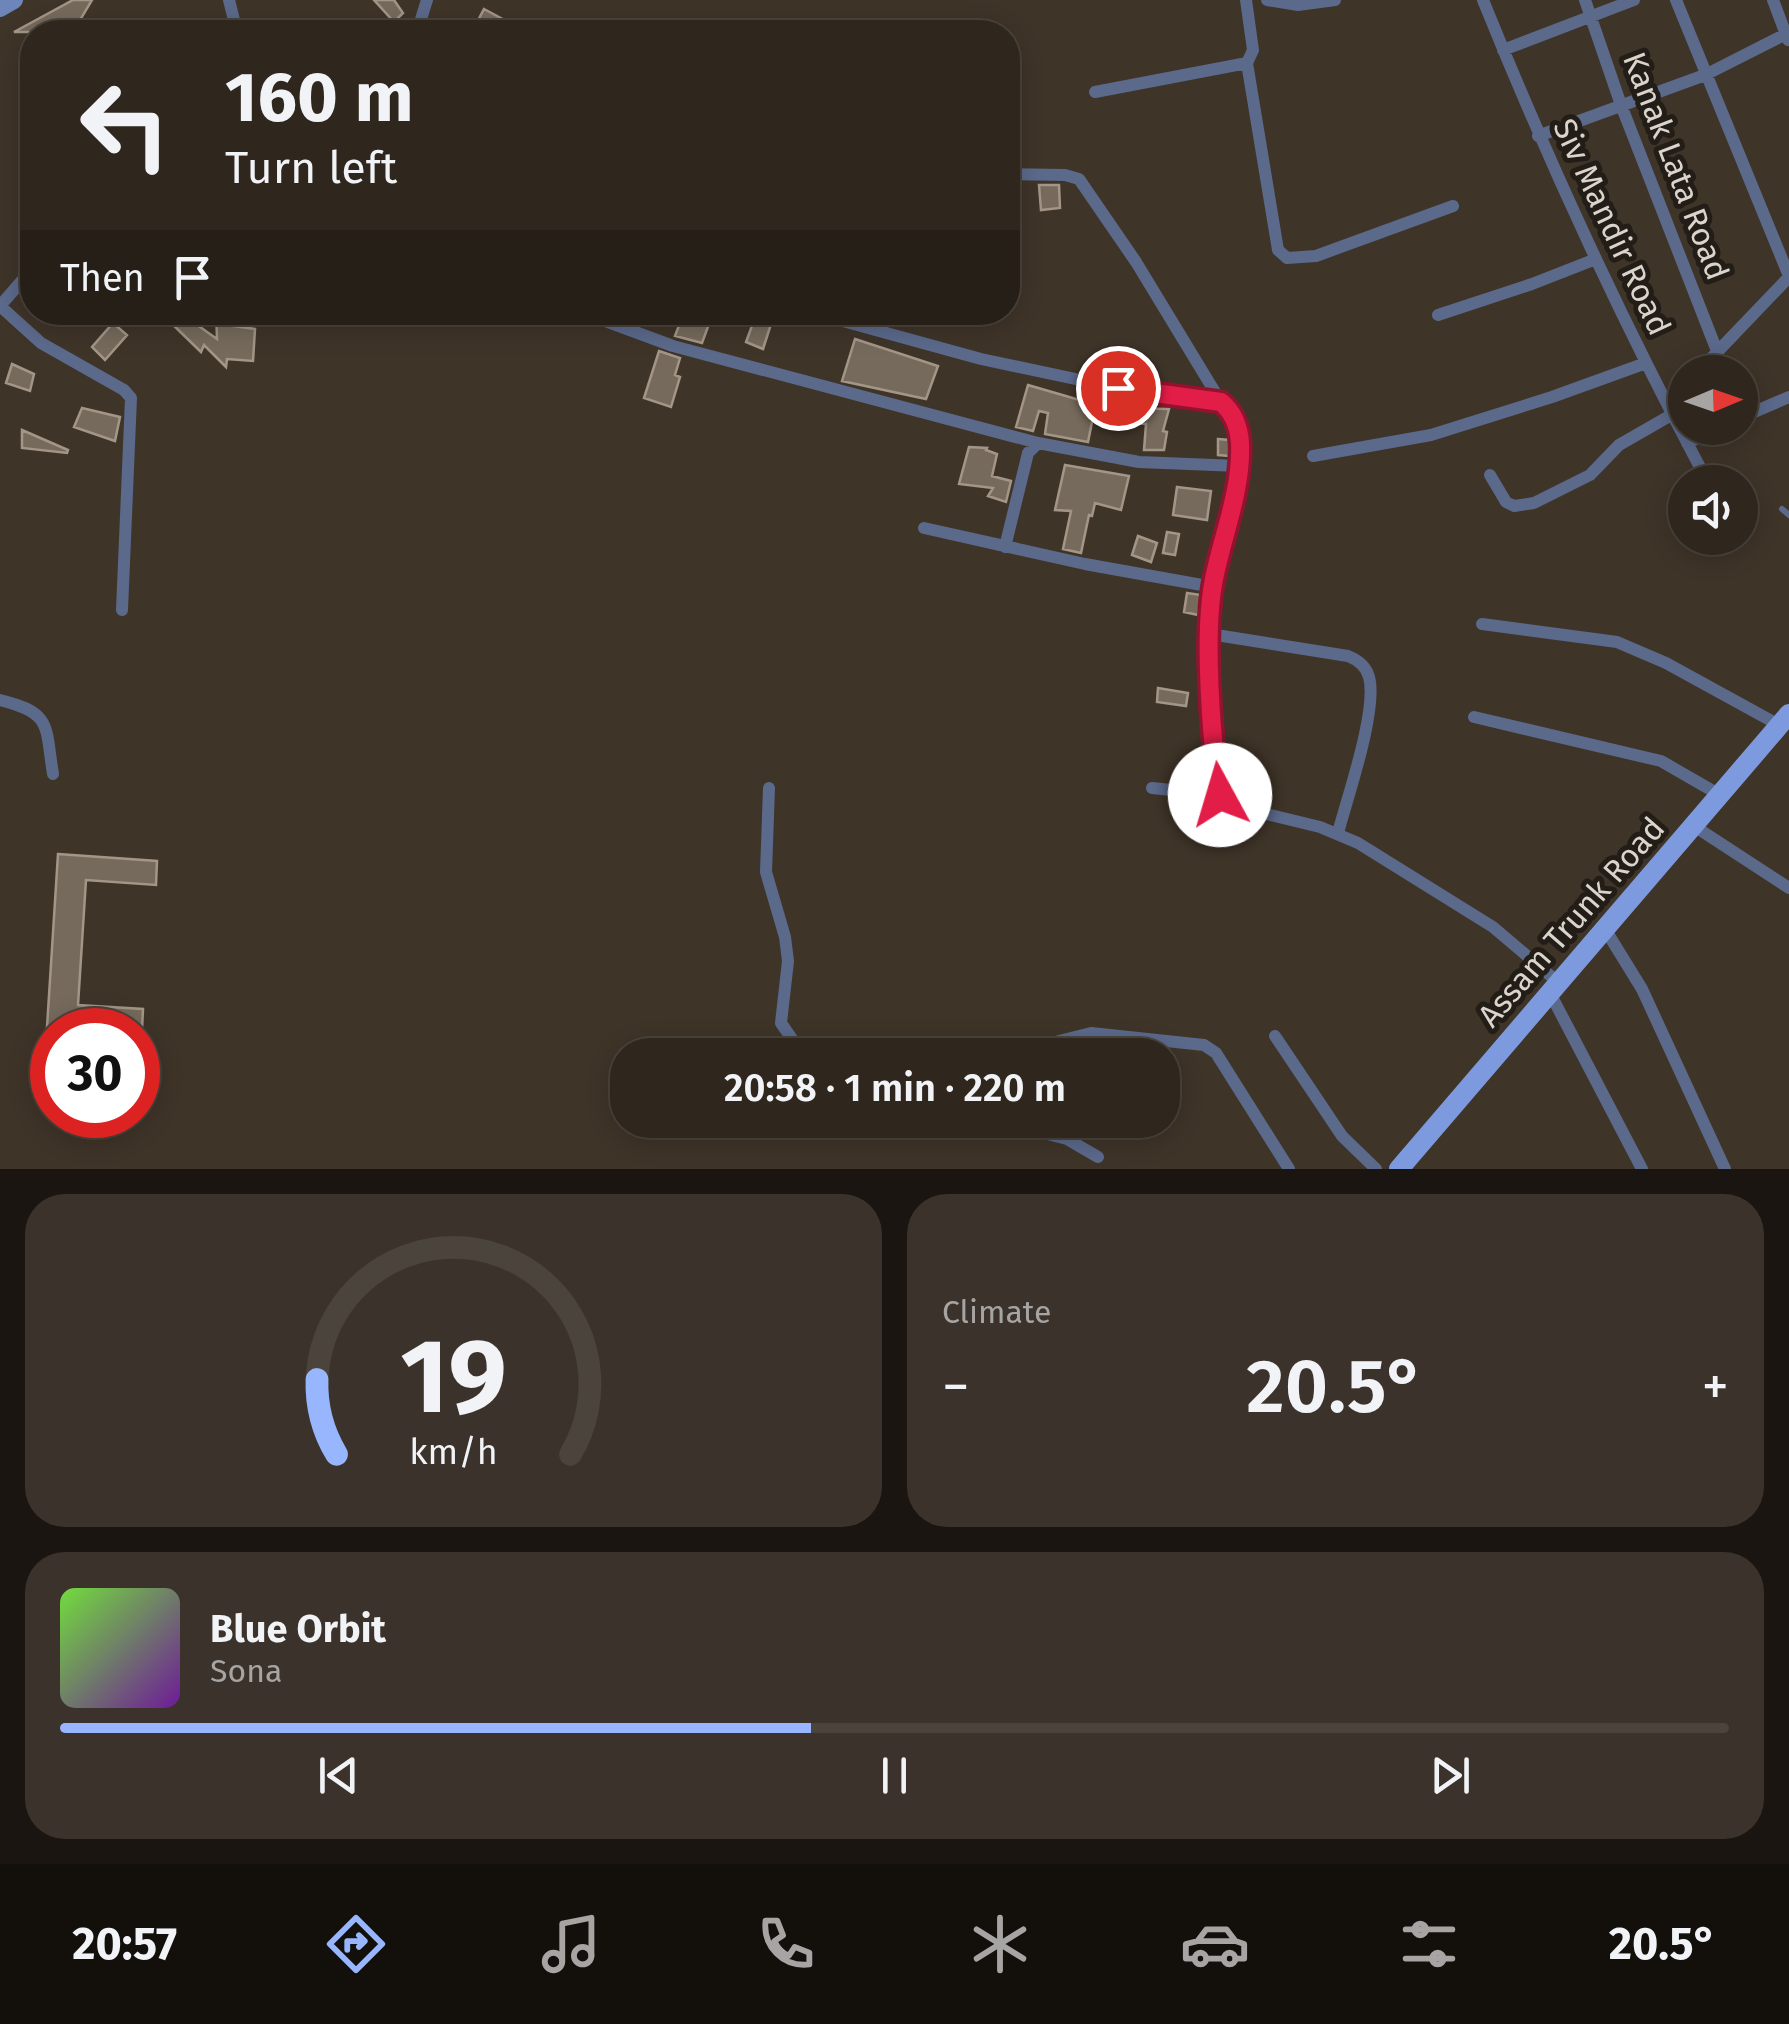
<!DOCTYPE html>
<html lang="en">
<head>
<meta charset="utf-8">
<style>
  :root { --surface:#2f271e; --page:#3b332b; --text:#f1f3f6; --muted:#a7a5a4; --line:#4a443c; --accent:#97b6fd }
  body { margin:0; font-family:"Fira Sans",sans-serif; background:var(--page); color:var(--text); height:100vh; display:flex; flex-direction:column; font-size:38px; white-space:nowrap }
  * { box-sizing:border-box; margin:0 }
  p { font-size:32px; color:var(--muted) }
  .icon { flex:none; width:55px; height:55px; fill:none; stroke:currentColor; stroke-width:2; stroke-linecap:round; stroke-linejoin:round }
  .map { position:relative; height:1169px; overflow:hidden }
  .drawer { display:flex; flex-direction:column; gap:25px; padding:25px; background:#1a1510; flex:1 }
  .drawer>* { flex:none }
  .banner { position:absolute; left:20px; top:20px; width:1000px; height:305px; border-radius:40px; box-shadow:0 5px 25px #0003,0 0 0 2px var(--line); background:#2f271e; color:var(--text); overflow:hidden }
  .needle { width:65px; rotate:88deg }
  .controls { position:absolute; left:1668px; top:355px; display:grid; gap:20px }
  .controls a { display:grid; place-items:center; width:90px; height:90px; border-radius:50%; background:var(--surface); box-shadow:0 5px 25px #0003,0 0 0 2px var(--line); font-size:50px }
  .speed { position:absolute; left:30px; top:1008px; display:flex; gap:20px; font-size:50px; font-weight:700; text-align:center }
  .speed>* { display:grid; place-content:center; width:130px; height:130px; border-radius:50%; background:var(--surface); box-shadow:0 5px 25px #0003,0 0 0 2px var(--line); line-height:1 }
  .speed .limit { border:15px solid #d22; background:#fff; color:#111 }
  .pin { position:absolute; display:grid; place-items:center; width:85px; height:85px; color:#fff; margin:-42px; border:5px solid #fff; border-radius:50%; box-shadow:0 2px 10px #0007 }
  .me { position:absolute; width:110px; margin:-55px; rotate:354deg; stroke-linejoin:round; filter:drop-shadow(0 0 8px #0008) }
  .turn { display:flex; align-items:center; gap:35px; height:210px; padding:0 40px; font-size:45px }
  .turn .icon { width:130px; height:130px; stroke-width:2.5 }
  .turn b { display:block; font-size:70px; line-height:85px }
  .then { display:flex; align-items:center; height:95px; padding:0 40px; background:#0003; gap:20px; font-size:38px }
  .big { font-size:75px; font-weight:600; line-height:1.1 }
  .drawer .tile { flex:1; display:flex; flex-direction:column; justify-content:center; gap:15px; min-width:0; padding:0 35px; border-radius:40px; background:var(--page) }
  .drawer .dial { align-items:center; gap:0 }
  .dial svg { height:260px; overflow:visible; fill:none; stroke:var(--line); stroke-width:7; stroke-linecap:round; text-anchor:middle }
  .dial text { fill:var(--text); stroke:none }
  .song { display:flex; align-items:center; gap:30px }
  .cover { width:120px; height:120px; border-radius:15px; background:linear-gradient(135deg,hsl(100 70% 55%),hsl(280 70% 35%)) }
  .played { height:10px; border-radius:5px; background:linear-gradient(90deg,var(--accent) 45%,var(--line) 45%) }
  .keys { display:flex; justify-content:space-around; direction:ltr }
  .heat { display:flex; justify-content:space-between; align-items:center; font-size:55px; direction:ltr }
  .drawer .tiles { flex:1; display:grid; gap:25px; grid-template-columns:1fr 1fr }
  .tile:last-child { grid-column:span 2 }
  .trip { position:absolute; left:610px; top:1038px; width:570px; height:100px; border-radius:40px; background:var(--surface); box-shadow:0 5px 25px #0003,0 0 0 2px var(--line); font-weight:600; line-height:100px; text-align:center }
  .menu { display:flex; height:160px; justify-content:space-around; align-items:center; background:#13100c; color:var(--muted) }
  .menu .icon { width:70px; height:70px }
  .menu .on { color:var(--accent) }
  .menu b { font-size:45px; color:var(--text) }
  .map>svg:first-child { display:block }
</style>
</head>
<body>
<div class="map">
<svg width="1789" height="1169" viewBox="0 0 1789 1169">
  <rect width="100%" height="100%" fill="#3f3428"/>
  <path fill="#766a5c" stroke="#a39687" stroke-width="2.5" d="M73,0H92L80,20L91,32H14Z
    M374,0H394L403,13L394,22Z
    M484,9L508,22L506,32H472Z
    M1039,185H1059L1060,208L1041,210Z
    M170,312H179L217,339L216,312H236L233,326L255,329L253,361L227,359L226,367L204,345L201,352L170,322Z
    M757,312L773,318L763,349L746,342Z
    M683,315L709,324L702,343L675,336Z
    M113,323L127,335L105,360L92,347Z
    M855,339L938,366L926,399L842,381Z
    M659,351L680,358L675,375L680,377L671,407L644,398Z
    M12,364L34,374L30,391L6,383Z
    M1028,385L1107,408L1169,409L1163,431L1167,432L1164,450H1144L1146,424L1096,420L1092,422L1088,442L1045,434L1048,413L1039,411L1033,431L1016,427Z
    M82,408L120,417L115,441L74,427Z
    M22,430L68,450L67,453L22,448Z
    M1218,439L1229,440V456L1218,455Z
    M969,447L987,448L986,450L997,454L992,476L1011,481L1006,502L988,496L993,488L959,484Z
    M1065,465L1129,476L1121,510L1095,503L1092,516L1089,515L1081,553L1063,549L1071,511L1055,510Z
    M1177,487L1211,491L1207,520L1173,515Z
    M1167,532L1179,534L1175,555L1163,553Z
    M1138,536L1157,543L1151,562L1132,555Z
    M1187,593L1201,595L1198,615L1184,612Z
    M1158,688L1188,693L1186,706L1157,702Z
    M58,854L157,861L156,885L86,880L78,1005L143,1009L142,1030L47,1027Z"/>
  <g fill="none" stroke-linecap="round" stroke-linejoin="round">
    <path stroke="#5b698b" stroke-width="6" d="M1782,509L1789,515"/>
    <path stroke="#5b698b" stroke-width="12" d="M229,0L237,32
      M1267,0L1298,5L1335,0
      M1483,0C1548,161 1621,319 1703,473
      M1585,0L1621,105L1717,351
      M1676,0L1789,276
      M1773,0L1788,40
      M417,32L427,0
      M1503,50L1634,0
      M1247,63L1278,250L1287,258L1316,256L1453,206
      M1095,92L1247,63L1253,50L1246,0
      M1538,136L1705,75L1786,34
      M1008,174L1065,175L1079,179L1136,262L1221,402
      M0,306L41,343L124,390L131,398L122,610
      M0,306L32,269
      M581,312L673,346L1038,443
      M810,312L981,359L1118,388L1206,398L1221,402L1230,410L1240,441L1239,466L1236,492L1214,580L1210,634L1220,795L1226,802L1237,807L1320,827L1358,843L1493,927L1559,983
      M1438,315L1532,284L1596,259
      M1698,372L1789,277
      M1669,405L1685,387
      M1740,418L1789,397
      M1687,443L1720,428
      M1313,456L1431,435L1552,397L1646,363
      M1490,475L1506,502L1514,506L1534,503L1590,475L1619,445L1673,414
      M924,528L1085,564L1213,587
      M1005,547L1028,453L1038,443L1139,462L1239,466
      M1482,624L1617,642L1666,663L1779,725
      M1210,634L1348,656C1358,660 1366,666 1369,677C1378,710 1347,798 1338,833
      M0,700C53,713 45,726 53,774
      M1474,717L1661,761L1720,795
      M769,788L766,872L785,937L788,961L781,1023L803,1055
      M1152,788L1220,795
      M1694,826L1789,888
      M1605,929L1642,989L1725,1169
      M1550,993L1642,1169
      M1275,1036L1342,1136L1376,1169
      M1049,1055L1059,1041L1091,1033L1204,1045L1216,1053L1289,1169
      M987,1120L1012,1125L1019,1121
      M1012,1125L1067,1139L1098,1157"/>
    <path stroke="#6e85ba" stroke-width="18" d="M0,8L14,0"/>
    <path stroke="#7d9ade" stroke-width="20" d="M1399,1169L1789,714"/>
  </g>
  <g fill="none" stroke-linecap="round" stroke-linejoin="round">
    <g stroke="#92132f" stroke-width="25">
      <path id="route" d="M1118,388L1221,402C1233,412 1239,427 1240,443C1242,490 1223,534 1214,579C1203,632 1211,740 1220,795"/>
    </g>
    <use href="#route" stroke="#e11d48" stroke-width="18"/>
  </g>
  <g text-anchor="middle" stroke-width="10" stroke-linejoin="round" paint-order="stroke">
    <g font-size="32" fill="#dbd4cc" stroke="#221d17">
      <text transform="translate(1676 166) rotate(69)" y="11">Kanak Lata Road</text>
      <text transform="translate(1612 227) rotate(65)" y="11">Siv Mandir Road</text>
      <text transform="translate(1571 922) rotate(-49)" y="11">Assam Trunk Road</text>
    </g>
  </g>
</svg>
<div class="controls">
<a><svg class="needle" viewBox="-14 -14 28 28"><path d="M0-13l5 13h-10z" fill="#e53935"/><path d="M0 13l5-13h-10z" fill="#a7a5a4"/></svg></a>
<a><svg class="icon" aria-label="sound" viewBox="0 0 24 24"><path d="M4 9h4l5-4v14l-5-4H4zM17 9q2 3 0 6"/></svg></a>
</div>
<div class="speed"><div class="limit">30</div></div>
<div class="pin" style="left:1118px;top:388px;background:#d93025"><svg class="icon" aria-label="arrive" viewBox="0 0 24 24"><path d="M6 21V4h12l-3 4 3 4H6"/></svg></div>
<svg class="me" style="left:1220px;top:795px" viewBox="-20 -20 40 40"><circle r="19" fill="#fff"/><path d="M0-13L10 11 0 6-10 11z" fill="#e11d48"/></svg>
<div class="trip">20:58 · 1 min · 220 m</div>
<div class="banner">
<div class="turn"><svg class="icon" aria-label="left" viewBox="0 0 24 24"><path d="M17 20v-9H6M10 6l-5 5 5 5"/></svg><div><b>160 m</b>Turn left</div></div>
<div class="then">Then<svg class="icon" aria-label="arrive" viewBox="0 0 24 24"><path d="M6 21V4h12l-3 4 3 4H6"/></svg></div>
</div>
</div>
<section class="drawer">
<div class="tiles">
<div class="tile dial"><svg viewBox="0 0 100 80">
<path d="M14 69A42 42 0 1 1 86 69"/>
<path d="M14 69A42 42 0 0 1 8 46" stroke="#97b6fd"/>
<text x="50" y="56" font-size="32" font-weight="700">19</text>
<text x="50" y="72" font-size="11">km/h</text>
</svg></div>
<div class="tile"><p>Climate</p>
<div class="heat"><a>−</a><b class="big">20.5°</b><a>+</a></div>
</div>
<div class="tile">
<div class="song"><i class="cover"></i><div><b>Blue Orbit</b><p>Sona</p></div></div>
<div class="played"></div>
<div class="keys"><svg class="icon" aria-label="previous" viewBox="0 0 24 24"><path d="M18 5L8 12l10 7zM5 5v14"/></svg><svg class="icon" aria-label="pause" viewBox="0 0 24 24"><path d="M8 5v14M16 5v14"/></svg><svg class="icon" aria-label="next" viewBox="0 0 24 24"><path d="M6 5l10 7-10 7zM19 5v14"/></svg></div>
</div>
</div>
</section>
<nav class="menu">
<b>20:57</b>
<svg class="icon on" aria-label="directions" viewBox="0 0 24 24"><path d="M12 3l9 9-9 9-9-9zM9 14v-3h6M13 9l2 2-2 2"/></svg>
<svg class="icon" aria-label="music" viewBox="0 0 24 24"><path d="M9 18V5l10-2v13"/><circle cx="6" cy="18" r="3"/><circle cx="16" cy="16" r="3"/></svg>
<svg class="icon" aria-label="phone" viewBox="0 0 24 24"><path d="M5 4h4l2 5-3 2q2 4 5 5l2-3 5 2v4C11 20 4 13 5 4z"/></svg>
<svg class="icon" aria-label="climate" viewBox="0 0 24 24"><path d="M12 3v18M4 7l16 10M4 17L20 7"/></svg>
<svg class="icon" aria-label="car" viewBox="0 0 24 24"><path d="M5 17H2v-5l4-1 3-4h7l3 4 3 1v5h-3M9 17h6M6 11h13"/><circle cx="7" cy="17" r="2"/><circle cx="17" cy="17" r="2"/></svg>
<svg class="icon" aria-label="filters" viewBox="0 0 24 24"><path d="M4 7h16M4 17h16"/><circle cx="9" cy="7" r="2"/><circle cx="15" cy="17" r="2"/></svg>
<b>20.5°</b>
</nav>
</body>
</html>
